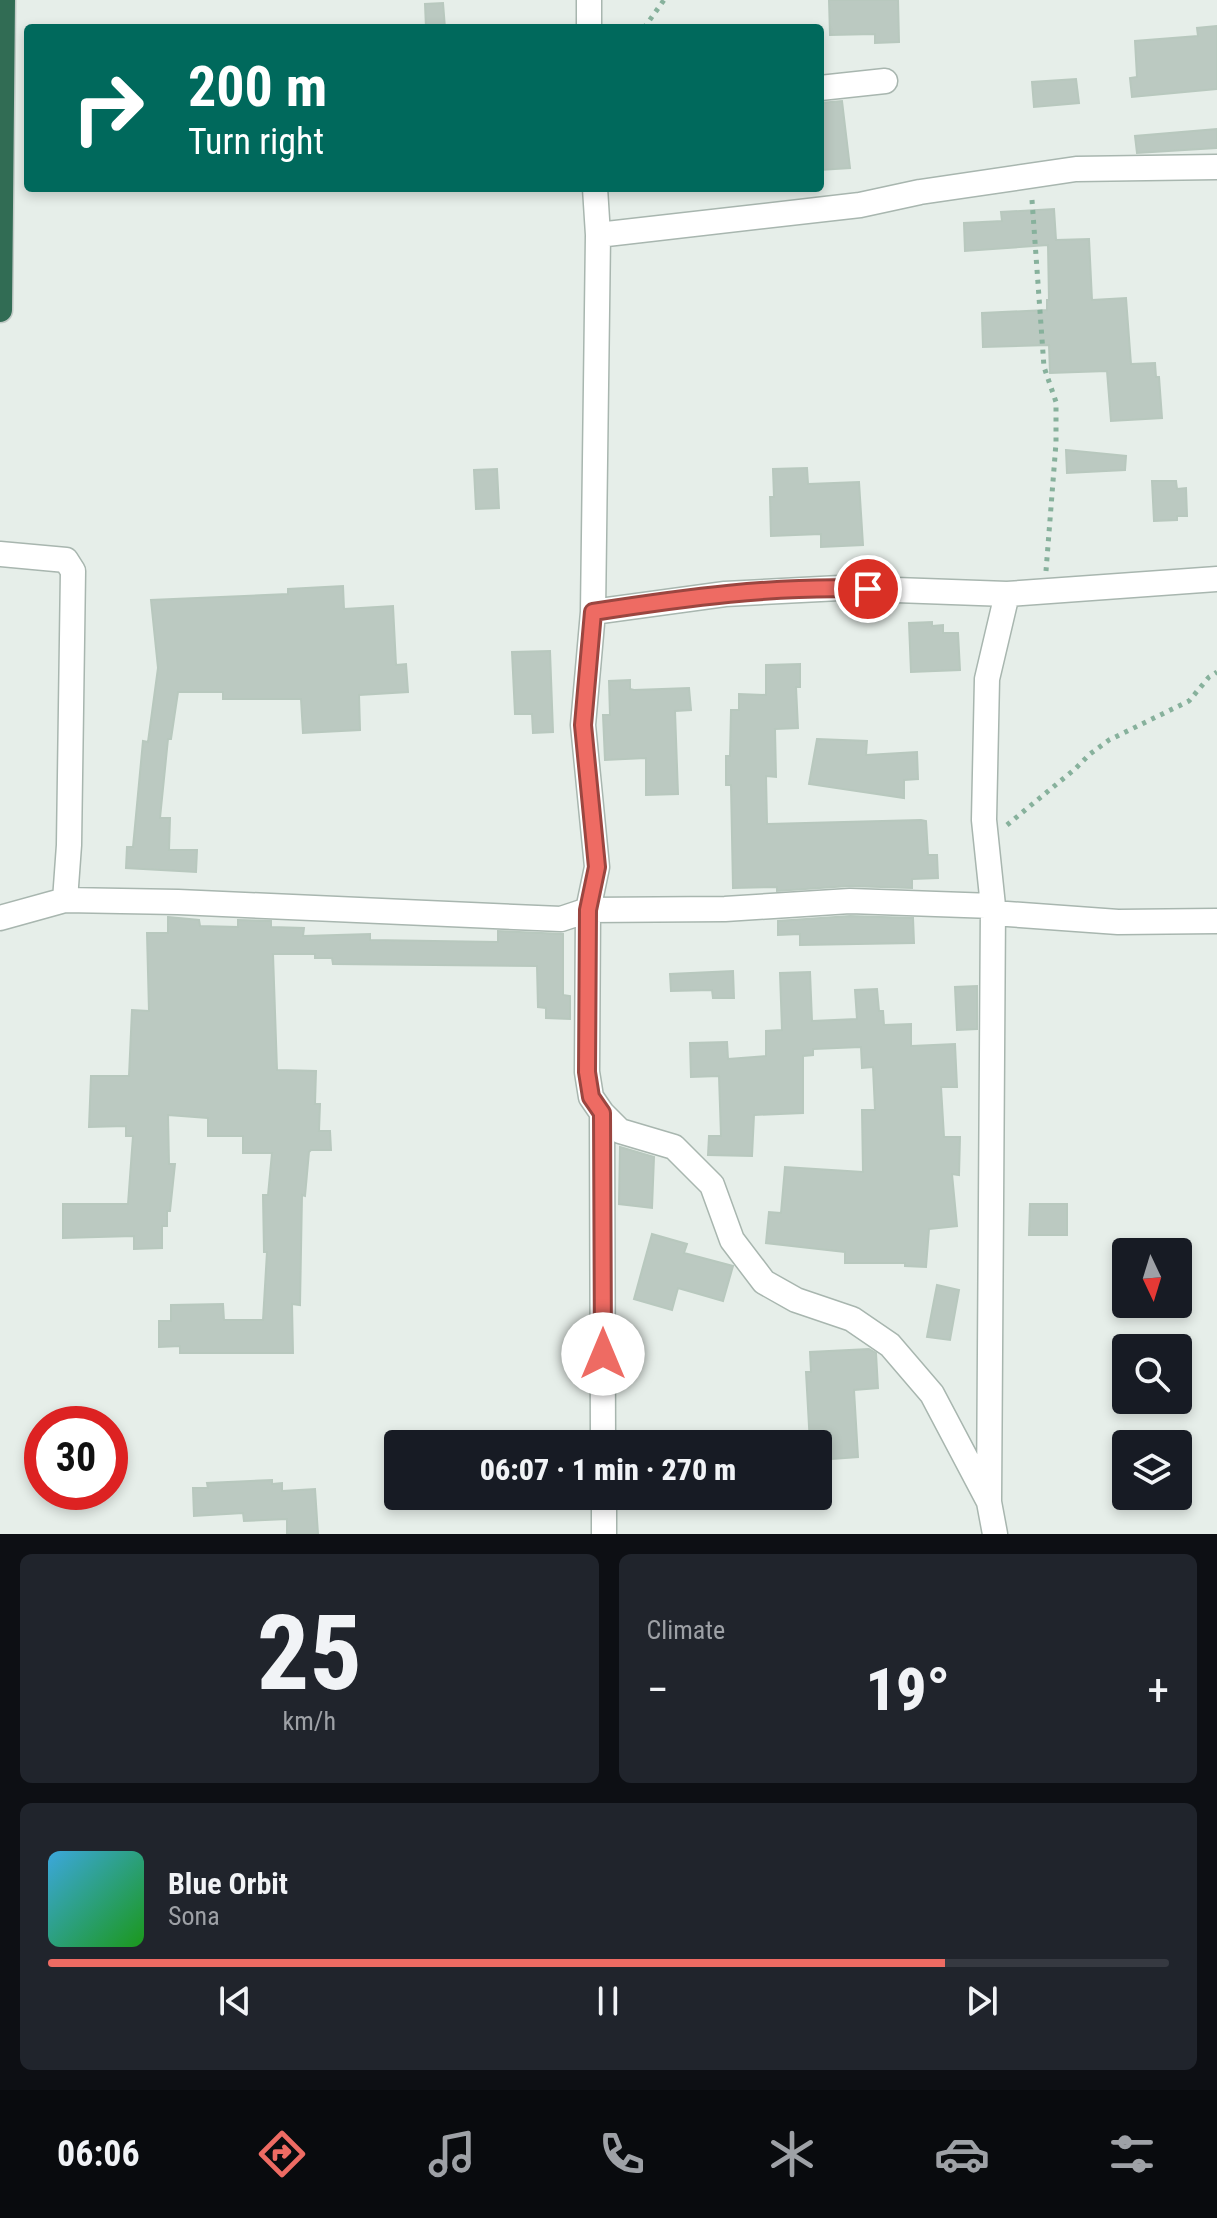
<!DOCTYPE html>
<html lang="en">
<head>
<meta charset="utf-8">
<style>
  :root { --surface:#171b24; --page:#20242c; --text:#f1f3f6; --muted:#9ea1a6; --line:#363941; --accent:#ee6b63 }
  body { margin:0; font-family:"Roboto Condensed",sans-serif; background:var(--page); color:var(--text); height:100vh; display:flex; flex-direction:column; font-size:30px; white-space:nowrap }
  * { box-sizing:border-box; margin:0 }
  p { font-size:26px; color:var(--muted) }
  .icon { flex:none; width:44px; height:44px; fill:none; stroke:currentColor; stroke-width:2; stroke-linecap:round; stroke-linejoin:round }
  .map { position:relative; height:1534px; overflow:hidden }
  .side { display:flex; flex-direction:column; gap:20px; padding:20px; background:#0d0f14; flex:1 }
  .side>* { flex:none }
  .banner { position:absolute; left:24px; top:24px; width:800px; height:168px; border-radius:8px; box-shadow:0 4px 12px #0003; background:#00695c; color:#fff; overflow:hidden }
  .needle { width:52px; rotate:176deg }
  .controls { position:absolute; left:1112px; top:1238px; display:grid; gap:16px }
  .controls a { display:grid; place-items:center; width:80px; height:80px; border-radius:8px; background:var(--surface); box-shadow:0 4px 12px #0003; font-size:40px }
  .speed { position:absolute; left:24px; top:1406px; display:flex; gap:16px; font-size:40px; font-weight:700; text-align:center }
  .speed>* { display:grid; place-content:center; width:104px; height:104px; border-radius:50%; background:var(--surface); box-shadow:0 4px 12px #0003; line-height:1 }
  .speed .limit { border:12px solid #d22; background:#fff; color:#111 }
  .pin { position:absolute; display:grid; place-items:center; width:68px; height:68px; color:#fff; margin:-34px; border:4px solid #fff; border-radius:50%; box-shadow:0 2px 8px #0007 }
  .me { position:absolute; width:88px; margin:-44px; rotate:0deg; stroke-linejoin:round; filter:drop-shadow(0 0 6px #0008) }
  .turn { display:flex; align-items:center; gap:28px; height:168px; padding:0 32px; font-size:36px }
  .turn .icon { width:104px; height:104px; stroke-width:2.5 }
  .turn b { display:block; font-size:56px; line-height:68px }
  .big { font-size:60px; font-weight:800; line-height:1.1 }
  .side .widget { flex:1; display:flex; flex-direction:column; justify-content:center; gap:12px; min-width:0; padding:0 28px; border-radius:12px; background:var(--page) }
  .side .dial { align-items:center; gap:0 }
  .dial b { font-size:104px; line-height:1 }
  .song { display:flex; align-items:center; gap:24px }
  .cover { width:96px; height:96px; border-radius:12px; background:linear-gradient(135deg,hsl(200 70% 55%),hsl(120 70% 35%)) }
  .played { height:8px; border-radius:4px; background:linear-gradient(90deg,var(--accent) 80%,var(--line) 80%) }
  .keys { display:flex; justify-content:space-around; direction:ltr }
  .heat { display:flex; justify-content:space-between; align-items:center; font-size:44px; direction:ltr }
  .side .tiles { flex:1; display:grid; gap:20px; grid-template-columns:1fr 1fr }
  .widget:last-child { grid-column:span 2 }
  .trip { position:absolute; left:384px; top:1430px; width:448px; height:80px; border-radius:8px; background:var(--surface); box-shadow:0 4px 12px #0003; font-weight:800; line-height:80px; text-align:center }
  .tab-bar { display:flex; height:128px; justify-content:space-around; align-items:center; background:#090b0e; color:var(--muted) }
  .tab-bar .icon { width:56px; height:56px }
  .tab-bar .selected { color:var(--accent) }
  .tab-bar b { font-size:36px; color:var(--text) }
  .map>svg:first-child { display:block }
</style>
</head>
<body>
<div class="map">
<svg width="1217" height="1534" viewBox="0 0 1217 1534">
  <rect width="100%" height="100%" fill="#e6eee9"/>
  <path fill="#bbc9c1" stroke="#b8c8be" stroke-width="2" d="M829,0H898L899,42L875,43V34L830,35Z
    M443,3L445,28H426L425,4Z
    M1217,26V89L1132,97L1130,78L1137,77L1135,41L1198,36L1197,28Z
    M1076,79L1079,103L1034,107L1032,82Z
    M842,101L850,168L820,170V103Z
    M1217,129V148L1137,153L1135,136Z
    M1054,209L1056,240L1089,239L1092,300L1126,298L1131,364L1155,363L1156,377H1159L1162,418L1111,421L1107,371L1050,373L1049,345L983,347L982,313L1047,310V300H1049L1048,245L965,251L964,223L1002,221L1001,212Z
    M1066,450L1126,456L1125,470L1067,473Z
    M807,468L808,484L859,482L863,545L821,547V534L771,536L770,497H774L773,469Z
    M497,469L499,508L476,509L474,470Z
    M1152,481H1176L1177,489L1186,488L1187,516H1177V520L1154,521Z
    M343,586L344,609L393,606L396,665L406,664L408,692L359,695L360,730L303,733L301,699H223V692H178L171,739H168L160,818H170L169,850H197L196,872L126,868L127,847H133L143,741L148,742L158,668L151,600L288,594V589Z
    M932,622V626L943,625V633H958L960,670L911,672L909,623Z
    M550,651L553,732L533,733L532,714H515L512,652Z
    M800,664V687H796L798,728L775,729L776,777L766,776L767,824L921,820L926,821L928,855H937L938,878L912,879V888L849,886L777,891V887L733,888L731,785H726V756H730L731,710H739V694L766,695V665Z
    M630,680V689L634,690L689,688L691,710L675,711L678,794L646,795V758L605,760L603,715H610L609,681Z
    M817,739L867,741L866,755L917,752L918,779L904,780V798L809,784Z
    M850,916L913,918L914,943L800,945V934L778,935V921Z
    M168,917L199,920L200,926L238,927V920L271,921V927L304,928L303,936L370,934V940L498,942V931L563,934V995L570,996V1019L546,1018V1008L538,1007L537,966L333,964L332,958H315V954H273L277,1070L316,1071L315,1104H320L319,1131H330L331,1150H311L309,1152L305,1196L302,1195L300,1305L292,1304L293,1353H180V1346L159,1347V1321H171V1305L223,1304L224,1320H263L267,1252H264L263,1195H268L272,1153H243V1136H208V1118L168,1115L169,1164H175L170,1211H167V1226H162V1248L134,1249V1236L63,1238V1204H128L133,1136H126V1126L89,1127L91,1076H129L132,1010L149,1011L147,933H168Z
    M733,971L734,998H713L712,990L671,991L670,974Z
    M810,972L812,1021L857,1019L855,990L877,989L879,1011H883L884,1025L911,1024V1046L955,1044L957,1087H941L944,1137H960L959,1175L952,1174L957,1226L929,1229L926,1267L905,1266V1263H845V1252L766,1243L769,1212L781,1213L785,1167L863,1172L862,1110H875L873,1067L862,1068L861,1047L813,1049V1055L803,1056V1113L754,1115L752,1156L708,1155L709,1136H721L719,1076L691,1077L690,1043L727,1042L728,1059L766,1056V1031L782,1030L780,973Z
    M977,986V1029L957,1030L955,987Z
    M620,1147L654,1157L652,1208L619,1204Z
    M1030,1204H1067V1235H1029Z
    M652,1234L687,1244L684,1253L733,1266L723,1301L678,1288L672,1310L634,1299Z
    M937,1285L959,1290L950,1340L927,1337Z
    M869,1349L876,1353L878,1388L854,1390L858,1457L818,1460V1444H810L806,1372H811L810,1352Z
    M272,1480V1484L282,1483V1491L315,1489L318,1534H287V1519L244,1521L243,1513L194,1516L193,1488H208L207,1483Z"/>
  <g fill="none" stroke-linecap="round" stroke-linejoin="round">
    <g stroke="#a8b6af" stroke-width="27">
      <path id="minor" d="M589,0V28
        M820,88L885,81
        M598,235L860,205L920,192L1076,169L1217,167
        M0,554L66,560L73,571L69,845L65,900
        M593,612L725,594L840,588L1007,594L1217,579
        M993,906L850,901L725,909L588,910L587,1072L591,1097L602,1113L620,1131L674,1147L712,1185L732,1240L764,1282L796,1300L852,1319L890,1345L932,1394L989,1502L995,1534
        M993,913L1118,922L1217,921
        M0,918L65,900L178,902L561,919L588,910L597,867L583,725L593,612L598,235L595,188
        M602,1113L603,1444
        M604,1496V1534
        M989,1501L993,906L984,820L987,679L1007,594"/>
    </g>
    <g stroke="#c2cac6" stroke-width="27">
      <path id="highway" d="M0,310L3,0"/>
    </g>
    <path stroke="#87b19c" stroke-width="5" stroke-dasharray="4 6" stroke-linecap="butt" d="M644,28L664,0
      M1032,200L1044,367L1056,402V443L1046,571
      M1007,825L1075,769L1090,754L1109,740L1189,701L1209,677L1217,672"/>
    <use href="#minor" stroke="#fff" stroke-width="24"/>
    <use href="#highway" stroke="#316c54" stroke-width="24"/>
  </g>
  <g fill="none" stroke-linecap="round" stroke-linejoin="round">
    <g stroke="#9b4640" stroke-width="20">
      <path id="route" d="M603,1354L602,1113L591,1097L587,1072L588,910L597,867L583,725L593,612C683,598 776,585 868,589"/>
    </g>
    <use href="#route" stroke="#ee6b63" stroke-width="14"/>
  </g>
</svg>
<div class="controls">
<a><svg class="needle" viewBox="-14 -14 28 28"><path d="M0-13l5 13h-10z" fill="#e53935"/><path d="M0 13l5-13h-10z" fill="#9ea1a6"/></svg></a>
<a><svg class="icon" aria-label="search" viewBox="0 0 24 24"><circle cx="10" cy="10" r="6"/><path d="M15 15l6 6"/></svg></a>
<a><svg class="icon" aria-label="layers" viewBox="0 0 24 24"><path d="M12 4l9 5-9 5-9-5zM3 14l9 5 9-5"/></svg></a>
</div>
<div class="speed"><div class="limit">30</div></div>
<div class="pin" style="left:868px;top:589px;background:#d93025"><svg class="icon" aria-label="arrive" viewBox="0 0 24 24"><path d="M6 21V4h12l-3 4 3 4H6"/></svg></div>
<svg class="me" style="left:603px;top:1354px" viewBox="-20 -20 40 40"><circle r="19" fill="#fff"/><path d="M0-13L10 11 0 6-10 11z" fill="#ee6b63"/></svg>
<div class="trip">06:07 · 1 min · 270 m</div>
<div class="banner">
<div class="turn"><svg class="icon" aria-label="right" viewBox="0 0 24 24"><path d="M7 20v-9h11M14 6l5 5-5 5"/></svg><div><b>200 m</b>Turn right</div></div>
</div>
</div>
<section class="side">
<div class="tiles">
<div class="widget dial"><b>25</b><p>km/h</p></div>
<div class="widget"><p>Climate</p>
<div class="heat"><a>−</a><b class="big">19°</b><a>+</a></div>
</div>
<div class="widget">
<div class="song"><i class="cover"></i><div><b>Blue Orbit</b><p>Sona</p></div></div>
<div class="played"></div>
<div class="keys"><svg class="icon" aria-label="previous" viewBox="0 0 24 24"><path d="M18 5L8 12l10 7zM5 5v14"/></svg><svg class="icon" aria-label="pause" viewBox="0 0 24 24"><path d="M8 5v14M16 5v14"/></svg><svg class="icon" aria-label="next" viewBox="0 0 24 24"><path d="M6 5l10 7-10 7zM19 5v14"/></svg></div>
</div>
</div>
</section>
<nav class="tab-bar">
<b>06:06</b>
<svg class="icon selected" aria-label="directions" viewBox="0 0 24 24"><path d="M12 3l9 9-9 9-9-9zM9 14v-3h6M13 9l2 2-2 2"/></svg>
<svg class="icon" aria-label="music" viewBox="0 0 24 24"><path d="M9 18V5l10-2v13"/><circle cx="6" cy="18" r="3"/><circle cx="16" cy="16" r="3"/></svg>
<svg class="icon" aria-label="phone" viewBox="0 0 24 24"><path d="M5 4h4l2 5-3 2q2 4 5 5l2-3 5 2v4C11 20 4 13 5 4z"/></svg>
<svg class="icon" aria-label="climate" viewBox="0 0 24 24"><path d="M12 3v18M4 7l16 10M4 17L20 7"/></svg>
<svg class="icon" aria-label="car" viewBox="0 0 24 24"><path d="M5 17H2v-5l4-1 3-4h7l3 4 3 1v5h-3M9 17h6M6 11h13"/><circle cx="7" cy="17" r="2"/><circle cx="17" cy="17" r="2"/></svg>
<svg class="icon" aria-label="filters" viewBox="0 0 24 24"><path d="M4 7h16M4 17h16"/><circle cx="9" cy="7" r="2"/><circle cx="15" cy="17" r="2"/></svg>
</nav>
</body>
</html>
